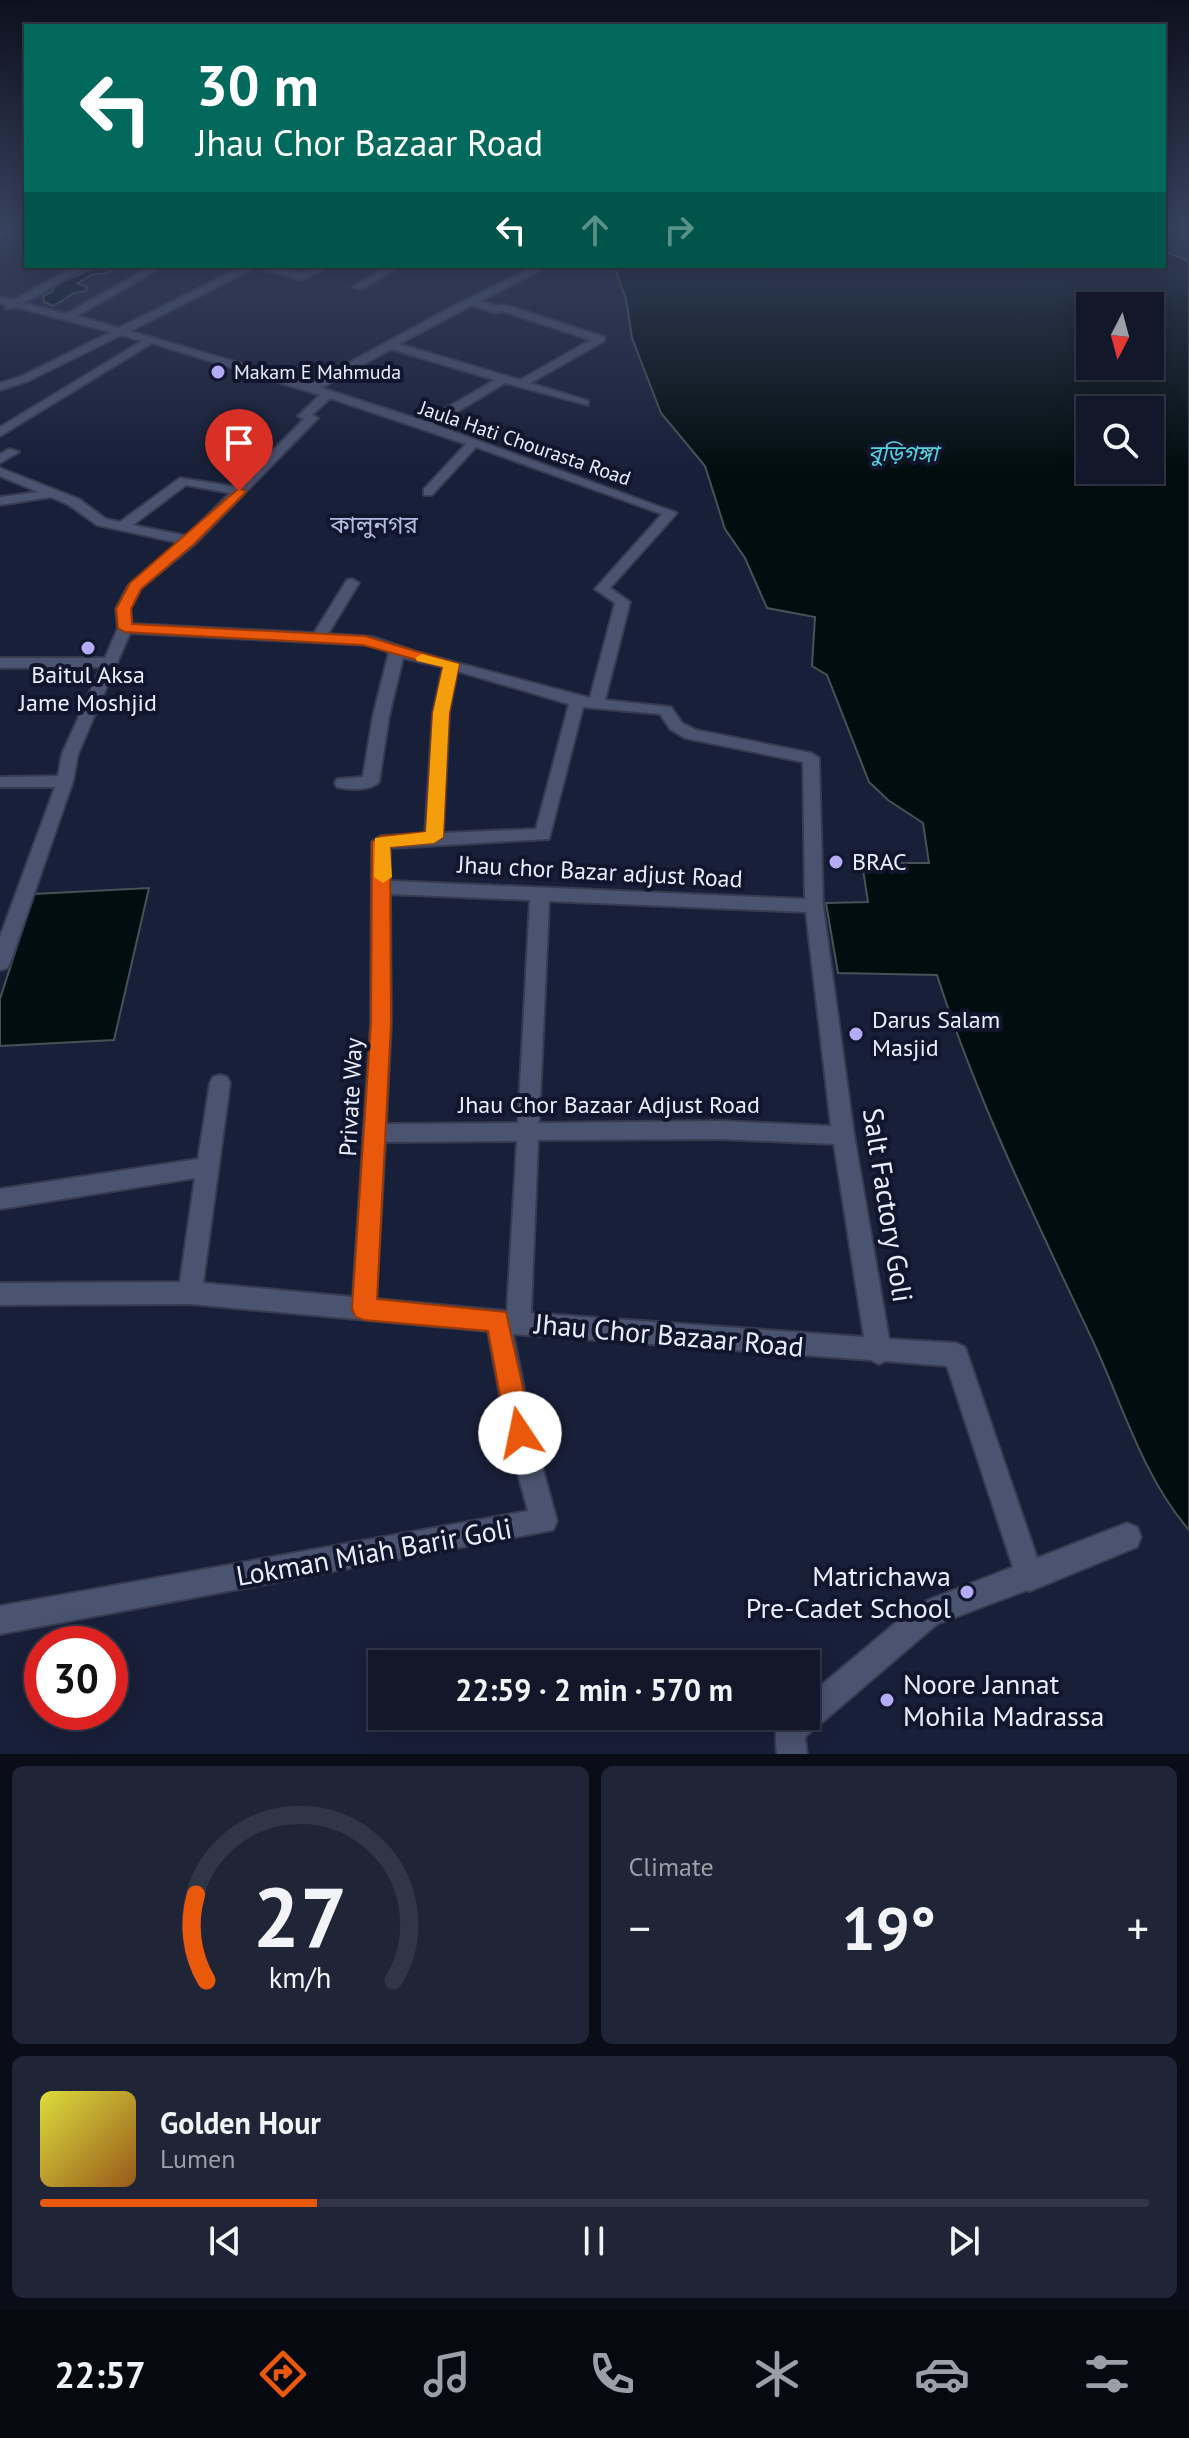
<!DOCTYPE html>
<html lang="en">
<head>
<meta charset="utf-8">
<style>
  :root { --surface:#12172a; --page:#1f2436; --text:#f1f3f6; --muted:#9c9fa8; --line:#313647; --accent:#ea580c }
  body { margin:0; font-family:"PT Sans","Noto Sans Bengali",sans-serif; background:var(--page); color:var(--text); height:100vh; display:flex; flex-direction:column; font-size:30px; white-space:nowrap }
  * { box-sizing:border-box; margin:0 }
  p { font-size:26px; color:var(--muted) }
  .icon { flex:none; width:44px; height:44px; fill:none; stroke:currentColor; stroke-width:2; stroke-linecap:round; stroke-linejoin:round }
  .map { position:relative; height:1754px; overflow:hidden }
  .details { display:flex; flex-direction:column; gap:12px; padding:12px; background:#0a0d17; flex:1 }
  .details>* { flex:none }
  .hud { position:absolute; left:24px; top:24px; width:1142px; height:244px; border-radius:0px; box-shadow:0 4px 20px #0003,0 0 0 2px var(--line); background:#00695c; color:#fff; overflow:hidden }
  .needle { width:52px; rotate:186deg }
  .tools { position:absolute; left:1076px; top:292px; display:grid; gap:16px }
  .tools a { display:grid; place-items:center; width:88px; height:88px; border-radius:0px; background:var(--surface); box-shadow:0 4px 20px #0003,0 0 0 2px var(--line); font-size:40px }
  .speed { position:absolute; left:24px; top:1626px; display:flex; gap:16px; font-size:40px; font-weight:700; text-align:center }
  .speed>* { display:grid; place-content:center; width:104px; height:104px; border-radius:50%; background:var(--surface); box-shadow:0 4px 20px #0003,0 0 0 2px var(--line); line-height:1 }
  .speed .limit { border:12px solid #d22; background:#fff; color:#111 }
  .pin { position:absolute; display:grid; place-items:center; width:68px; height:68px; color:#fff; margin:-82px -34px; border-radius:50% 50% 50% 0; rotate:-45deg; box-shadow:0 0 8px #0007 }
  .pin .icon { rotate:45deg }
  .me { position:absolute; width:88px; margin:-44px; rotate:349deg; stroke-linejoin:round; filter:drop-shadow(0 0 6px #0008) }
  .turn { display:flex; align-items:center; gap:28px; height:168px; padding:0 40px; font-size:36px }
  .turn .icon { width:104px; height:104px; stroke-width:2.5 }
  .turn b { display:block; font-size:56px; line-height:68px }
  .lanes { display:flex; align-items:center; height:76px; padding:0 40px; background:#0003; justify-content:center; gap:40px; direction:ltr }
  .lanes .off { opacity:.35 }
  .big { font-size:60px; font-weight:700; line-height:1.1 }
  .details .card { flex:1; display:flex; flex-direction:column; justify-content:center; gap:12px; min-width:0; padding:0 28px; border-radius:12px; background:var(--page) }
  .details .dial { align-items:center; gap:0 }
  .dial svg { height:208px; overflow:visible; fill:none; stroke:var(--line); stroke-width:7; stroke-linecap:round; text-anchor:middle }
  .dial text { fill:var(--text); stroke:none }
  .song { display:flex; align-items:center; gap:24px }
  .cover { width:96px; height:96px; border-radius:12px; background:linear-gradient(135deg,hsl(60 70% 55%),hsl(30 70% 35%)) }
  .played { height:8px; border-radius:4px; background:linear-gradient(90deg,var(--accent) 25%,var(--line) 25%) }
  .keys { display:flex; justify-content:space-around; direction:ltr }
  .heat { display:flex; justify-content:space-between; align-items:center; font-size:44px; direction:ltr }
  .details .tiles { flex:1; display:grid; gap:12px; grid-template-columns:1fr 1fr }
  .card:last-child { grid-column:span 2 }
  .trip { position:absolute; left:368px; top:1650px; width:452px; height:80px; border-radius:0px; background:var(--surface); box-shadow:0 4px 20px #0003,0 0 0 2px var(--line); font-weight:700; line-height:80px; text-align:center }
  .menu { display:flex; height:128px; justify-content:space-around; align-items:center; background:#070911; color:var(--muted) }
  .menu .icon { width:56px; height:56px }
  .menu .active { color:var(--accent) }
  .menu b { font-size:36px; color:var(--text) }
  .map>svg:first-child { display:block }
</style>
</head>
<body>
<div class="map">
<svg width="1189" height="1754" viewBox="0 0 1189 1754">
  <rect width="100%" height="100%" fill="#181f38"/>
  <path fill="#010e0f" stroke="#475156" stroke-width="2" fill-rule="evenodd" d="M1164,251L1189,261V1530C1142,1476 1122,1402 1091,1337C1035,1218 977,1100 937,975L838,973L826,903L868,902L862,863H929L923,823L888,800L869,782L827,675L812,666L815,617L767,608L745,558L725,529L705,466L661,413L632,338L626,299L614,266H1164ZM1090,306H1150V366H1090ZM1150,410V470H1090V410Z
    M99,266H114L108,273L94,274L77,283L87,287L86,291L74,293L53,306L44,302L43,296L53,291L54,285Z
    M149,888L114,1040L0,1046V999L34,894Z"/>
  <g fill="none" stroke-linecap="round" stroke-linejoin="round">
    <g stroke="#363b50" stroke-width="4">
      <path id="minor" d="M10,226H22L0,238V231Z
        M76,266H88L24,303L66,314L152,266H164L77,316L119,328L244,266H269L301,274L317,266H330L302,280L255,268L130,331L310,384L446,310L536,266H549L480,301L495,306L505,305L604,337V341L530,383L588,401V405L505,383L435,425L677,513L610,588L630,602L605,700L671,707L682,723L696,730L811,753L819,758L823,906L854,1135L889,1339L956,1343L965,1347L1037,1558L1127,1523L1137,1527L1141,1537L1137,1547L1030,1591L1027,1590L937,1624L805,1737L807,1754H777C776,1739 773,1726 785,1716H806V1698L918,1604L1013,1567L947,1366L885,1361L879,1364L871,1360L513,1334L533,1433L557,1521L553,1530L0,1634V1606L528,1511L507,1433L488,1331L190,1304L0,1305V1283L180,1282L195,1178L0,1209V1189L198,1159L210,1083L213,1077L220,1075L227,1077L230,1083L203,1283L353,1297L371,1023L372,842L381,836L425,834L433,713L443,667L403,658L389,716L379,782C371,791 349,790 337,787L335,783L337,779L363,777L373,716L389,652L371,645L130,633L78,754L73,781L10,963L7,968L0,970V937L55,787H0V777L58,776L62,754L101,667L0,668V658H105L118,628L116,609L128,586L180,543L97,525L69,505L51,497L0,505V497L38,492L0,476V468L79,499L106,519L120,522L180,478L237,487L304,419L298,416L320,395L152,343L0,436V427L142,341L121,335L28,381L0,390V383L20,377L111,332L16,307L5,309L6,305L0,303V297L14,300ZM472,305L496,313L502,311L591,340L520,380L399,344ZM391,349L495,380L424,421L321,388ZM330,398L466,444L424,489V495H432L476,447L662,514L595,589L615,603L590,698L416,652L373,637L328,634L359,583L352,579L347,580L314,633L132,624L130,609L141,588L195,544L316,420L318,418L312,415ZM186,485L230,493L187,536L133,525ZM457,671L569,704L536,829L443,833L449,713ZM583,707L660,714L670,729L685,738L803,762L805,899L390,881V848L549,839ZM390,894L530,900L518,1123L386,1124L391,1023ZM549,901L806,912L831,1126L721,1121L539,1123ZM721,1139L834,1144L864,1337L531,1313L538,1140ZM517,1141L507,1311L376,1299L385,1142Z
        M389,266H401L362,289L353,287Z
        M9,449L19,452L0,463V454Z"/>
    </g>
    <use href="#minor" fill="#4a5370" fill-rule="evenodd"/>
  </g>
  <linearGradient id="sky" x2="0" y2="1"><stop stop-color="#0d111f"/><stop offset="0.48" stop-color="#37425e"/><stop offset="1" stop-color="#37425e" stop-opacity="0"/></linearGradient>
  <rect width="1189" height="472" fill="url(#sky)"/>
  <path fill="#ea580c" stroke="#983908" stroke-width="2" d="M239,488L246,491L244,494L194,544L141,589L131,609L132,624L365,636L459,664L449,713L443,837L434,843L390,847L391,1023L377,1299L506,1312L533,1433L529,1442L520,1446L510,1442L507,1433L488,1331L364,1320L356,1317L352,1309L371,1023L372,842L381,836L426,832L433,713L443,667L363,645L125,632L118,628L116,609L130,583Z"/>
  <path fill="#f59e0b" d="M422,654L459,664L449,713L443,837L434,843L390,847L392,877L383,883L374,877L375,838L426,832L433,713L443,667L417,661L415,658Z"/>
  <g fill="#b5acf8" stroke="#0f162e" stroke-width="3">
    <circle cx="218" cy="372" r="8"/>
    <circle cx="88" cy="648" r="8"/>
    <circle cx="836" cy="862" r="8"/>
    <circle cx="856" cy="1034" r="8"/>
    <circle cx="967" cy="1592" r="8"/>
    <circle cx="887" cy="1700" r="8"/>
  </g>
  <g text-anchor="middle" stroke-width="8" stroke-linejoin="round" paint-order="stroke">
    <g font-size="20" fill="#e9eefc" stroke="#0f162e" text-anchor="start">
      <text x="234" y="379">Makam E Mahmuda</text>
    </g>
    <g font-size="20" fill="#e9eefc" stroke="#0f162e">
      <text transform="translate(525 443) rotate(19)" y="7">Jaula Hati Chourasta Road</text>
    </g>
    <g font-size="22" font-style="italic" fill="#54d6de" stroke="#0f162e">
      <text x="903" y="461">বুড়িগঙ্গা</text>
    </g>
    <g font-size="24" fill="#b2bdde" stroke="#0f162e">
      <text x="374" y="533">কালুনগর</text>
    </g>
    <g font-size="24" fill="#e9eefc" stroke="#0f162e" text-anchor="start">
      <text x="88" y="683" text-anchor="middle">Baitul Aksa<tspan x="88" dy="28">Jame Moshjid</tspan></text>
      <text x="852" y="870">BRAC</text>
      <text x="872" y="1028">Darus Salam<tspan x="872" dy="28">Masjid</tspan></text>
    </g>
    <g font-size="24" fill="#e9eefc" stroke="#0f162e">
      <text transform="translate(600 872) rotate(3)" y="8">Jhau chor Bazar adjust Road</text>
      <text transform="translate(351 1097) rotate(-87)" y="8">Private Way</text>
      <text x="609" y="1113">Jhau Chor Bazaar Adjust Road</text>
    </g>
    <g font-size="28" fill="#e9eefc" stroke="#0f162e">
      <text transform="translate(888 1205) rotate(81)" y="10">Salt Factory Goli</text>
      <text transform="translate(669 1335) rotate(5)" y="10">Jhau Chor Bazaar Road</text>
      <text transform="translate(374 1552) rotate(-10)" y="10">Lokman Miah Barir Goli</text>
    </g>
    <g font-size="28" fill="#e9eefc" stroke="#0f162e" text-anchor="end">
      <text x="951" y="1586">Matrichawa<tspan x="951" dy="32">Pre-Cadet School</tspan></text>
      <text x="903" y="1694" text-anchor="start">Noore Jannat<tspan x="903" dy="32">Mohila Madrassa</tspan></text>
    </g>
  </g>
</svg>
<div class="tools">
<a><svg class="needle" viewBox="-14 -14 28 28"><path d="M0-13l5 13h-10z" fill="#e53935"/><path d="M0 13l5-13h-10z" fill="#9c9fa8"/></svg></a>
<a><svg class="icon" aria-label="search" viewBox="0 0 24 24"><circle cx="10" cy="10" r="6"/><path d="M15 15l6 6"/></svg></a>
</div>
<div class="speed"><div class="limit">30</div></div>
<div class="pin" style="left:239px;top:491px;background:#d93025"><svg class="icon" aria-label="arrive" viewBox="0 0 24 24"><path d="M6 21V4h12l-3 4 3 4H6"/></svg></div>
<svg class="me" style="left:520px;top:1433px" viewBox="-20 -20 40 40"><circle r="19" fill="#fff"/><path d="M0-13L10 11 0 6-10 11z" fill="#ea580c"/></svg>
<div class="trip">22:59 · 2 min · 570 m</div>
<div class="hud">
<div class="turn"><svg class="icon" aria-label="left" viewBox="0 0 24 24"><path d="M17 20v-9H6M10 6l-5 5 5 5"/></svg><div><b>30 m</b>Jhau Chor Bazaar Road</div></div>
<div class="lanes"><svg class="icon" aria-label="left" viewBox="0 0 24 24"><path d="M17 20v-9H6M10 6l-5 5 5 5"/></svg><svg class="icon off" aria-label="ahead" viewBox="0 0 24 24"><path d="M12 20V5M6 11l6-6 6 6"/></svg><svg class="icon off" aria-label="right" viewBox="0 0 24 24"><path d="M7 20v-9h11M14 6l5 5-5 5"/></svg></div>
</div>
</div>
<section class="details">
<div class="tiles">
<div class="card dial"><svg viewBox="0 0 100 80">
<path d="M14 69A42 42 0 1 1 86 69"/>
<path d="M14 69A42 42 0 0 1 10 36" stroke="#ea580c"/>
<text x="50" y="56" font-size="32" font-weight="700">27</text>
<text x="50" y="72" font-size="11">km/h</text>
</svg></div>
<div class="card"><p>Climate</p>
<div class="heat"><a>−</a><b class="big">19°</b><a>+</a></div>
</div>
<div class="card">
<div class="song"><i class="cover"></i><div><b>Golden Hour</b><p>Lumen</p></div></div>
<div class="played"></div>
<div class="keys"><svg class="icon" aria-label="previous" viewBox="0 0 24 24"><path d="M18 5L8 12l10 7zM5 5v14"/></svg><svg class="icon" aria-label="pause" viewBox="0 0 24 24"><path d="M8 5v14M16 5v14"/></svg><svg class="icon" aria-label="next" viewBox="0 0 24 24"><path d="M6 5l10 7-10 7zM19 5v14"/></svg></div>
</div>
</div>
</section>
<nav class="menu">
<b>22:57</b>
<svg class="icon active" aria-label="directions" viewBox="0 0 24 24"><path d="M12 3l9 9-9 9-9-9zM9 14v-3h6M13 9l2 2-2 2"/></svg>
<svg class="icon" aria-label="music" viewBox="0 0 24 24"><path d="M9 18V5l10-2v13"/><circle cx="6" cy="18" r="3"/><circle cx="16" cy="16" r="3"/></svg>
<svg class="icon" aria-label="phone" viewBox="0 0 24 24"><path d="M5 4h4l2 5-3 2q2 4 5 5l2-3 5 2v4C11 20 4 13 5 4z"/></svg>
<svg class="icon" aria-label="climate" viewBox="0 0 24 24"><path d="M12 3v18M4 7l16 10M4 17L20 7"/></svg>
<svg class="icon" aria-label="car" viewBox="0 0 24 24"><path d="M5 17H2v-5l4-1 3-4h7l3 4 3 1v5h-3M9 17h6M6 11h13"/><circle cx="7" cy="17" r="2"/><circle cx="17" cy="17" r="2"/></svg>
<svg class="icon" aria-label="filters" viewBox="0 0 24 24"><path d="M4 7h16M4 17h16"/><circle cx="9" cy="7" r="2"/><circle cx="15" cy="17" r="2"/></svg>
</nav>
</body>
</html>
